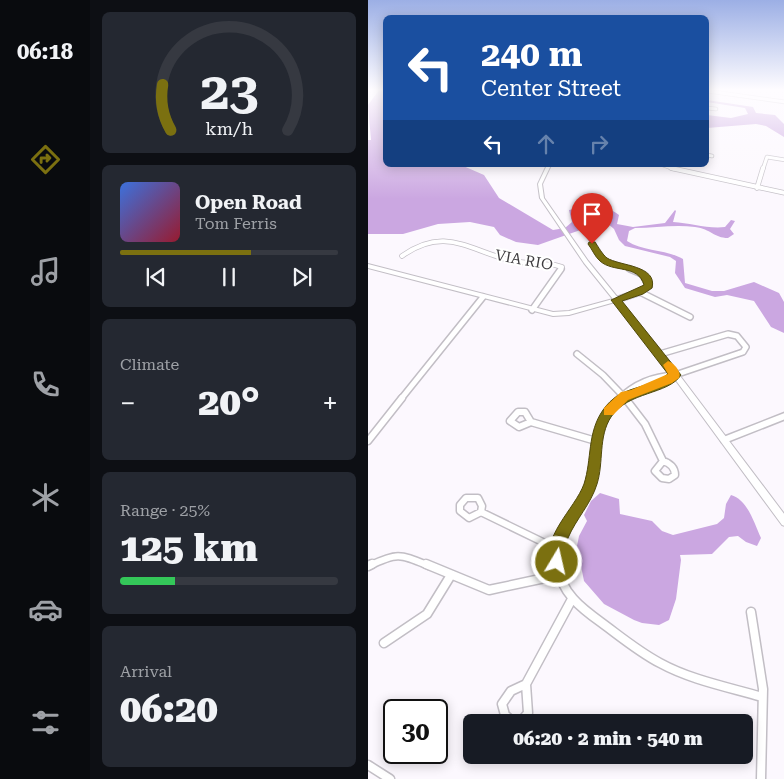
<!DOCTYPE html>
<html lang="en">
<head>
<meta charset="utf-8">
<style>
  :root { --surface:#171b24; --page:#242831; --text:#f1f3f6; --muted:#9ea1a6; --line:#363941; --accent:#7b7010 }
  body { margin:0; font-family:"Roboto Serif",serif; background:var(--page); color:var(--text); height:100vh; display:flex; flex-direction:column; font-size:19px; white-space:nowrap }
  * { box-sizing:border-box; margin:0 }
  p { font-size:16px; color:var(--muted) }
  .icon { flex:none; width:28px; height:28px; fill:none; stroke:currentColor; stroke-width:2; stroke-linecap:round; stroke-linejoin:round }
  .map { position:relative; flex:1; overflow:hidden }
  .details { display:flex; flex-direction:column; gap:12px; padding:12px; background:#0d0f14; width:278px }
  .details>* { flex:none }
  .hud { position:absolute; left:15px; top:15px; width:326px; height:152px; border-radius:8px; box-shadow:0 2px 12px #0003; background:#1a4fa0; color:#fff; overflow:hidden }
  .speed { position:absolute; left:15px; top:699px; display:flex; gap:10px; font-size:25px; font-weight:700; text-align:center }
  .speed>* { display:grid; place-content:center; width:65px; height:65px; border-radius:50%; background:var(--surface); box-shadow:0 2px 12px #0003; line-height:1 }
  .speed .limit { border:2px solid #111; border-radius:8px; background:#fff; color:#111 }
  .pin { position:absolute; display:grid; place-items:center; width:42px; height:42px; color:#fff; margin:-51px -21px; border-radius:50% 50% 50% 0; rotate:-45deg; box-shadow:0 0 5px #0007 }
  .pin .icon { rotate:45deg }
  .me { position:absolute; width:55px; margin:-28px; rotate:9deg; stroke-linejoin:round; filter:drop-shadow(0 0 4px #0008) }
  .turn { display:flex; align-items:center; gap:18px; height:105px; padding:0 15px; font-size:22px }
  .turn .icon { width:65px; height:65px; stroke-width:2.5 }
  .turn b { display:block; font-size:35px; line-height:42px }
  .lanes { display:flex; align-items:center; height:48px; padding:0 15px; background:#0003; justify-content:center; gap:25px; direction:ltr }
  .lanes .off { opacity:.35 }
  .big { font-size:38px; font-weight:800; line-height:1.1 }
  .details .card { flex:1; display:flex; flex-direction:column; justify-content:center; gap:8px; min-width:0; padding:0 18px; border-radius:8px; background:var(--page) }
  .details .dial { align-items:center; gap:0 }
  .dial svg { height:130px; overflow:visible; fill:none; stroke:var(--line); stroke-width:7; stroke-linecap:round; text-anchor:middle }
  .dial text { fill:var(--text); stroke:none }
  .song { display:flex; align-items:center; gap:15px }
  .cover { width:60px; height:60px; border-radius:8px; background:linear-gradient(135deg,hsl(220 70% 55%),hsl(350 70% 35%)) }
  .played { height:5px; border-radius:2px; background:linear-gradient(90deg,var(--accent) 60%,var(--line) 60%) }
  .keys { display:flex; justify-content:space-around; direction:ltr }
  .heat { display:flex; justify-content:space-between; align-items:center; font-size:28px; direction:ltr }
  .charge { height:8px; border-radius:4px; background:linear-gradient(90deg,#34c759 25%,var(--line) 0) }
  .trip { position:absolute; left:95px; top:714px; width:290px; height:50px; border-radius:8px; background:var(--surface); box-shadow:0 2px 12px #0003; font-weight:800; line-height:50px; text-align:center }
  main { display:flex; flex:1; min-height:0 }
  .menu { display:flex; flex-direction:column; width:90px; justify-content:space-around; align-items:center; background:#090b0e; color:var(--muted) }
  .menu .icon { width:35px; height:35px }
  .menu .active { color:var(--accent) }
  .menu b { font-size:22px; color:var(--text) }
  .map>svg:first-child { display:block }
</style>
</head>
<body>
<main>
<nav class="menu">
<b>06:18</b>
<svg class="icon active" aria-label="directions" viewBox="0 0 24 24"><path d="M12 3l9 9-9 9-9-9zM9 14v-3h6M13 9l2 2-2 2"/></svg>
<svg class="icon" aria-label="music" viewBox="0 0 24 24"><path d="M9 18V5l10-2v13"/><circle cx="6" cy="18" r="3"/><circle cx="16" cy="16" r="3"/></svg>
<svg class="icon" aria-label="phone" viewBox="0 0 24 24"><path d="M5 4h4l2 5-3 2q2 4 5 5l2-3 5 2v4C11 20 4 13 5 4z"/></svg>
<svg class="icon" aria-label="climate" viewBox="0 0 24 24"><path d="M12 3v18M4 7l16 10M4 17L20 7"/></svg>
<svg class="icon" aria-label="car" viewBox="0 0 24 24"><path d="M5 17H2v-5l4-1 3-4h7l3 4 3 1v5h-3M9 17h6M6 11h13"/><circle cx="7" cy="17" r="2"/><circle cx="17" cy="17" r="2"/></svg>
<svg class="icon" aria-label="filters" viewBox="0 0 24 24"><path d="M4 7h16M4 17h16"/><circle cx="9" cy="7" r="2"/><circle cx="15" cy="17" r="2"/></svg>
</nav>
<section class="details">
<div class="card dial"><svg viewBox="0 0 100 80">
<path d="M14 69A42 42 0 1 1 86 69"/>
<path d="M14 69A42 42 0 0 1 9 41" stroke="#7b7010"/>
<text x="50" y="56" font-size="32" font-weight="700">23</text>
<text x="50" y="72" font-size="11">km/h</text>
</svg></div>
<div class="card">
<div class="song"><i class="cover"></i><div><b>Open Road</b><p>Tom Ferris</p></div></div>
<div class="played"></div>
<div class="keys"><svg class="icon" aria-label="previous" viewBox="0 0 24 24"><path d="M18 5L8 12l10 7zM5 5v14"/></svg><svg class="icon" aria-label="pause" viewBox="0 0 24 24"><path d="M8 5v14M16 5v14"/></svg><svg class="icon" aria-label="next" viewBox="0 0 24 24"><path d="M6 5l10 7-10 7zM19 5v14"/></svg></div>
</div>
<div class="card"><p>Climate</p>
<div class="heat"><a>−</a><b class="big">20°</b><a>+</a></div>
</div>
<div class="card"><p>Range · 25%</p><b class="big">125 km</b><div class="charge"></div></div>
<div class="card"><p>Arrival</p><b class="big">06:20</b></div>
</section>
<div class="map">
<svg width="417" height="779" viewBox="0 0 417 779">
  <rect width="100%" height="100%" fill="#fcf8fe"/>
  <path fill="#cba7e1" d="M11,90H17L18,165H93L116,175L131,198L185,230L197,228L204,222L201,210C217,207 238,204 251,215L249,224L265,227L297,223L307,210L308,211L305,222C322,223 340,229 357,227L363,220L367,221L362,229L366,234L360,238C346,238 343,229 327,227C307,224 287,228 267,228L261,231L259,241C276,252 298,249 315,259L317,283L344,291H356L386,282L411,293L416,302V333L403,327L386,301L359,295L347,297L317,288L307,273L308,261L302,257L257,246L251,240L246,229L226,212L213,215L212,219L218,228L170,245L148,242L132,235L126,227L102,222L70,224L35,234H0V140H3L0,105Z
    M339,100L385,107L388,113L407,115L416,124V137L398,126L388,124L339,128V115L363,118L380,114L377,108L339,102Z
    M232,493L251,499L252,514L284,521L294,531L305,535L349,524L356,518L358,504L363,495C380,500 386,523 393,538L389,546L378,542L370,536L361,537L344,554L312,555L313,560L308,599L301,620L291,625L274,623L266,620L236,604L216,581L209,546L211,536L219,521L216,515L223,501Z"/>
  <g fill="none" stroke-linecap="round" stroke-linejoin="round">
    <g stroke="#c2bec5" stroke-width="4.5">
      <path id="minor-far4" d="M339,91L417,102
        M339,108L348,109
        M339,155L344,156
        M295,165L306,169
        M395,169L399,157L417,160"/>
    </g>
    <g stroke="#c2bec5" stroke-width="5.5">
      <path id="minor-far3" d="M303,168L417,193
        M389,188L395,168
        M220,235L236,260L266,270
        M34,256C75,227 98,248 137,259C153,264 171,263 187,265L194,267L192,270"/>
    </g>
    <g stroke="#c2bec5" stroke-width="8">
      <path id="minor-far2" d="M272,292L322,317
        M248,300L272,292L281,286L274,274L262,269
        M164,310L193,269
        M209,354L235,375L258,399
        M257,395L276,391L307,375L375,352L378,347L369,336L360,334L292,354
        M33,399L115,297
        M251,399C267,383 285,376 307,375"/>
    </g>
    <g stroke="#c2bec5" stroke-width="9">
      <path id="minor-far1" d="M257,398L277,424L295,461
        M150,412H157L163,422L151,427L142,421Z
        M163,422L228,441
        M356,440L417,416
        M0,441L34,398
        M295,461C302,463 307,468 307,475L301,479L294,478L287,471Z
        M98,498H110L114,506L113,512L101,518L92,511V505Z
        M113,512L189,549
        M1,566C30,552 32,554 61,566
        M189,566C186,537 209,516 219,491C233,458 222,427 252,398"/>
    </g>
    <g stroke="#c2bec5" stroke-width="11">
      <path id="minor" d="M58,564L121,590L191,575
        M189,564C193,593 213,608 234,623C253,637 271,652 292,663C323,680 360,687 394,697
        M0,566L4,564
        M383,612L395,689L393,779
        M16,643L59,614L83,575
        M158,684L160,713L154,720L144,721L137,715L134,704L143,691Z
        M158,684L204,599
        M0,765L22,779"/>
    </g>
    <g stroke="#c2bec5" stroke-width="2">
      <path id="tertiary" d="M179,165H183L174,184L176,198L220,261L294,352L417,515V526L414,525L290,356L247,302L201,315L185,316L0,268V264L185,312L201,311L245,299L216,263L172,198L170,184Z"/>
    </g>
    <use href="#minor-far4" stroke="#fff" stroke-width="3"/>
    <use href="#minor-far3" stroke="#fff" stroke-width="4"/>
    <use href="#minor-far2" stroke="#fff" stroke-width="5"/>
    <use href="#minor-far1" stroke="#fff" stroke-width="6"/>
    <use href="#minor" stroke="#fff" stroke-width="8"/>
    <use href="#tertiary" fill="#fff" fill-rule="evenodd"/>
  </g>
  <linearGradient id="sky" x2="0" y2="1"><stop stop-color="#9cafe5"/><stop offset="0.45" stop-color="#fefcff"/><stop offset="1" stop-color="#fefcff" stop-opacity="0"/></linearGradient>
  <rect width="417" height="199" fill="url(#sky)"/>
  <path fill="#7b7010" stroke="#50490a" d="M221,242H227C230,247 235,255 239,258C251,266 290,265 284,288L275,294L254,301L313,375C300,395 260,391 243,417C230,437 236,462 229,484C223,504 208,519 200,538C196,547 198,558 194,567L189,569L184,567C171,538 207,509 216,484C224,459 219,433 235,410C253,384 278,391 300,374L243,300L276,285C270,264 245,273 232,261C227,257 224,249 220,244Z"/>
  <path fill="#f59e0b" d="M300,361C306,363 314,372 311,378L304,383L260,400L245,415H236V408L253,392L263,390L300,374L295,365Z"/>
  <g text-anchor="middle" stroke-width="4" stroke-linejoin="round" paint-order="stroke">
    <g font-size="15" fill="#3e3c3f" stroke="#fff">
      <text transform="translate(156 260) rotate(10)" y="5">VIA RIO</text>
    </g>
  </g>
</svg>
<div class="speed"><div class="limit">30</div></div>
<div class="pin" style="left:224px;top:244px;background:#d93025"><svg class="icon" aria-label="arrive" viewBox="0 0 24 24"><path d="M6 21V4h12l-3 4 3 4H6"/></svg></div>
<svg class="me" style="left:189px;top:562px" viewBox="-20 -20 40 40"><circle r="17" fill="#7b7010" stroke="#fff" stroke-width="3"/><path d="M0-11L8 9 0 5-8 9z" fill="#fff"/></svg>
<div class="trip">06:20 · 2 min · 540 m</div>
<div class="hud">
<div class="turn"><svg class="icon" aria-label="left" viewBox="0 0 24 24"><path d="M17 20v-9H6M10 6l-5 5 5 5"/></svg><div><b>240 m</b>Center Street</div></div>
<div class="lanes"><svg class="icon" aria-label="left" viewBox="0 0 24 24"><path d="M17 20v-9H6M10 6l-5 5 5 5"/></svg><svg class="icon off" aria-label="ahead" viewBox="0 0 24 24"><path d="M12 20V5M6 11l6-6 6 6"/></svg><svg class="icon off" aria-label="right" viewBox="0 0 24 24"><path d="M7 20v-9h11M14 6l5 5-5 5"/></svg></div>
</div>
</div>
</main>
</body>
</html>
